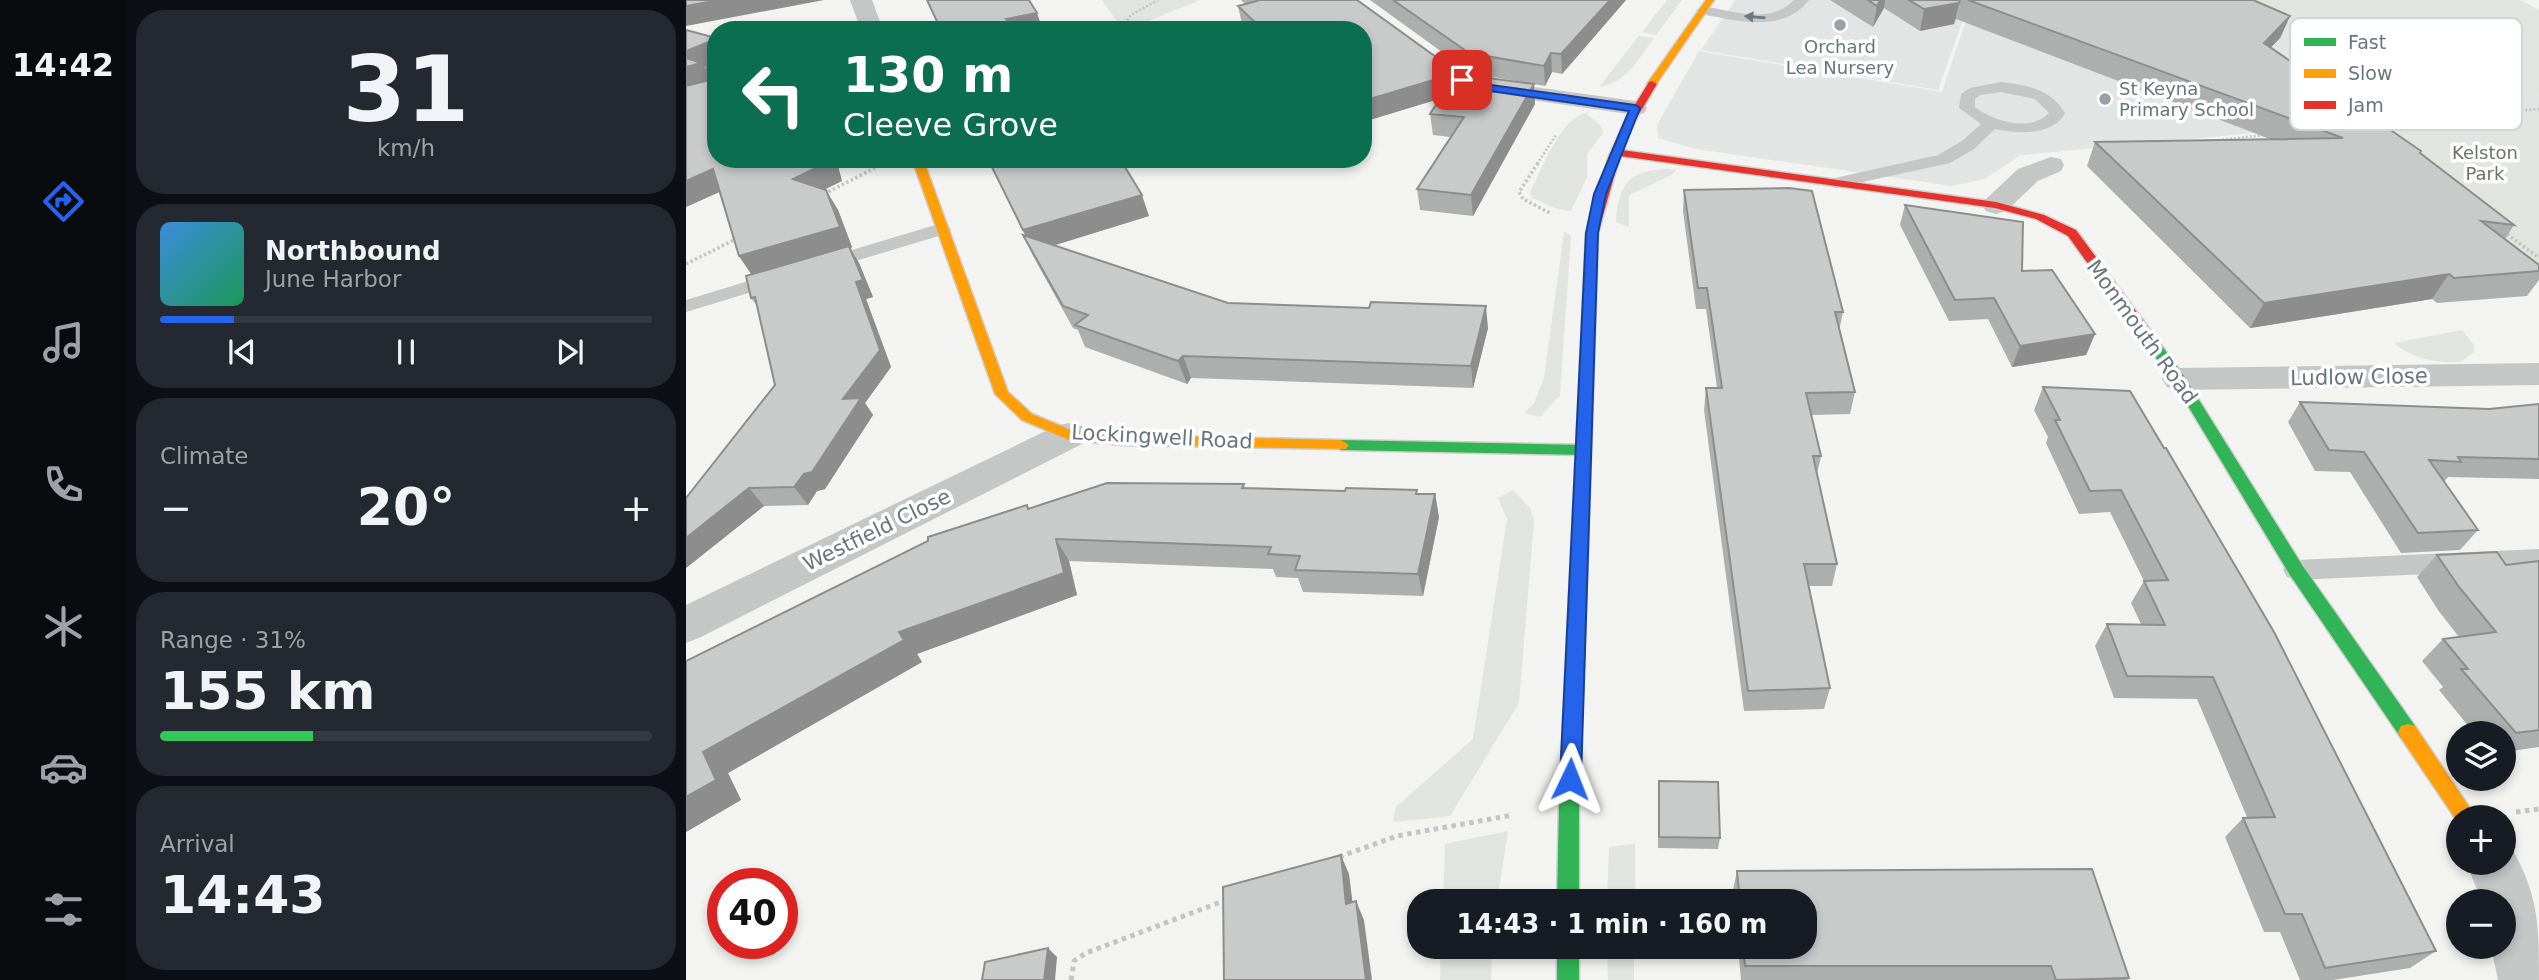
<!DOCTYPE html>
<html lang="en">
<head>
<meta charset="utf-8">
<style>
  :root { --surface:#171b24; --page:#242831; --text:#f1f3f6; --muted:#9ea1a6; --line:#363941; --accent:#2563eb }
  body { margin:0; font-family:"DejaVu Sans",sans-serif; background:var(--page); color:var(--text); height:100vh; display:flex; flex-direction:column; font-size:26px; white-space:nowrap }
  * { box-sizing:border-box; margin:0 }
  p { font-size:23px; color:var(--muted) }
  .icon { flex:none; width:38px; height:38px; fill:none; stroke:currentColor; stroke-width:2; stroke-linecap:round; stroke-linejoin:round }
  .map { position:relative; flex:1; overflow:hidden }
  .sheet { display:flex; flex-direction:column; gap:10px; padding:10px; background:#0d0f14; width:560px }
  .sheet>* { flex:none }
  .guide { position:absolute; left:21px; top:21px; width:665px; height:147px; border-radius:28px; box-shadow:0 4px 10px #0003; background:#0b6e4f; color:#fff; overflow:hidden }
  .tools { position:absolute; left:1760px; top:721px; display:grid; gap:14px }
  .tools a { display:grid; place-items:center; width:70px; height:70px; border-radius:50%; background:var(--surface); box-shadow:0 4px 10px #0003; font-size:35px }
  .speed { position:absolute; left:21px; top:868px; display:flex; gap:14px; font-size:35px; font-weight:700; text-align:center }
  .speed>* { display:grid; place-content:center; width:91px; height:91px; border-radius:50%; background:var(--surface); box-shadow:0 4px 10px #0003; line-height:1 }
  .speed .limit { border:10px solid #d22; background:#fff; color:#111 }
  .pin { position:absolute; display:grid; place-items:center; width:60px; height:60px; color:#fff; margin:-30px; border-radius:14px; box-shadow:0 4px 10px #0006 }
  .me { position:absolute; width:77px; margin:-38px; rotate:2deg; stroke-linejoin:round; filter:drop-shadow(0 0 5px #0008) }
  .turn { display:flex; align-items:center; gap:24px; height:147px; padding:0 21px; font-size:32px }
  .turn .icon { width:91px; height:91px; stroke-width:2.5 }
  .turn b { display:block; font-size:49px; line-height:60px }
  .big { font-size:52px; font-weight:800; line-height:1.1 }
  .sheet .widget { flex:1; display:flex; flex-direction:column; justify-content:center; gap:10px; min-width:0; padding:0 24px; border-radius:28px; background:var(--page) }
  .sheet .dial { align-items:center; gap:0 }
  .dial b { font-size:91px; line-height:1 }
  .song { display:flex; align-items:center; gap:21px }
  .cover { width:84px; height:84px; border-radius:10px; background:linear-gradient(135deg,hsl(210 70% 55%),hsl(150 70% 35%)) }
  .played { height:7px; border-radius:4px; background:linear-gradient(90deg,var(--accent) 15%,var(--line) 15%) }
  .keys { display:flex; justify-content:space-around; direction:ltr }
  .heat { display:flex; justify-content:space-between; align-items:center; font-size:38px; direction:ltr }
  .charge { height:10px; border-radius:5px; background:linear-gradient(90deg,#34c759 31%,var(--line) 0) }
  .trip { position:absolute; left:721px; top:889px; width:410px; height:70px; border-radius:28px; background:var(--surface); box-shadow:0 4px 10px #0003; font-weight:800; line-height:70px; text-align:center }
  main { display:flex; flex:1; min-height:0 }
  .tab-bar { display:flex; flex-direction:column; width:126px; justify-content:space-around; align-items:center; background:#090b0e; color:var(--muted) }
  .tab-bar .icon { width:49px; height:49px }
  .tab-bar .current { color:var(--accent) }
  .tab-bar b { font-size:32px; color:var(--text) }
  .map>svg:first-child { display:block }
</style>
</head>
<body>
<main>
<nav class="tab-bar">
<b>14:42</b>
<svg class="icon current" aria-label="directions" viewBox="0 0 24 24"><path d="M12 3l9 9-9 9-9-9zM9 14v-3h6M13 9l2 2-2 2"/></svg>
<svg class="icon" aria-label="music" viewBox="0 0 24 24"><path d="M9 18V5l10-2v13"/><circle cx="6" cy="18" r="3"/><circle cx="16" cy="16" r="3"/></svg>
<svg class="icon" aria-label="phone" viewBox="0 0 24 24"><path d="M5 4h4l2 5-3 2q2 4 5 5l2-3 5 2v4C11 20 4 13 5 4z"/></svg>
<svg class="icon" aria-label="climate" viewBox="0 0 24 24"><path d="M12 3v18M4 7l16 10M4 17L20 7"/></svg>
<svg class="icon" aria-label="car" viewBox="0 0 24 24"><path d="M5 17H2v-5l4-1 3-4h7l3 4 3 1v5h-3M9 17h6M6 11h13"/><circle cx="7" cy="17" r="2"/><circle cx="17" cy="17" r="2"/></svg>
<svg class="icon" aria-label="filters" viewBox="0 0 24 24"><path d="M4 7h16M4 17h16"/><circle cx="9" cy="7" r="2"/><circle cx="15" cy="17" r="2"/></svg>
</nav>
<section class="sheet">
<div class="widget dial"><b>31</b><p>km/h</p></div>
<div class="widget">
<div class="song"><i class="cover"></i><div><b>Northbound</b><p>June Harbor</p></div></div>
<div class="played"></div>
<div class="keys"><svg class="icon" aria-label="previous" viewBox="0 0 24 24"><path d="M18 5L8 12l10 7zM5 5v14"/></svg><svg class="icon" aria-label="pause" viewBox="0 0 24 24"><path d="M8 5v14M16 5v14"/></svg><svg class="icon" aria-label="next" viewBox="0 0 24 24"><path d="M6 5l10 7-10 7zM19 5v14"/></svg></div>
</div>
<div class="widget"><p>Climate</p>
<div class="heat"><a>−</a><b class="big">20°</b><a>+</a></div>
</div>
<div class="widget"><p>Range · 31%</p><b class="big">155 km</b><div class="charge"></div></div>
<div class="widget"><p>Arrival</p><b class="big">14:43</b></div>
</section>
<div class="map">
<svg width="1853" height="980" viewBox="0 0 1853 980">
  <rect width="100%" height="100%" fill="#f3f3f1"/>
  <path fill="#e3e4e4" d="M1049,0H1284L1252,90L1015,50Z
    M1287,0H1834L1853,10V106L1335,155L1299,179L1266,186L1010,149L972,138L971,125L1013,51L1256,92Z"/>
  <path fill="#e1e4df" d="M416,0H514L440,30H437Z
    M981,0H996L970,35L956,32Z
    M1542,0H1826L1853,14V93L1710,105L1595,26Z
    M953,36L968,38C953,58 940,84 913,87Z
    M1853,106V272L1657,123Z
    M900,113L915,126L917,133L901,154V177L885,211L872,209L846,198L844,192C856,169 874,119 900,113Z
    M981,169L990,170L986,175L943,195V227L930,222C932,186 942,170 981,169Z
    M878,232L885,235L874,395L854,417L838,413L848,403L858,378Z
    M1776,330L1788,345V352L1775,362C1749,363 1728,359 1708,343Z
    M827,490L844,508L848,521L833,703L764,816L707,822L710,807L787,739L821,519L812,498Z
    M822,831L811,901H757L759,844Z
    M949,844V901H921L923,847Z
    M755,947H806L805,980H754Z
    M921,947H948V980H922Z"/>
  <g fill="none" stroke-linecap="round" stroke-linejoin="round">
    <g stroke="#cfcfcf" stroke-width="3">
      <path id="fast" d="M1451,318L1456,319L1498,376L1616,565L1729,726L1732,732L1729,738L1722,740L1715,738L1604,575L1487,381L1444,322Z
        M655,440L897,445L905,450L897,455L655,450L647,445Z
        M895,509L901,511L903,515L893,805V901H871L873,805L887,515L889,511Z
        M871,947H893V980H871Z"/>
    </g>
    <g stroke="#cfcfcf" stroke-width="3">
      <path id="slow" d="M1020,0H1028L969,86H963L961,84Z
        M226,159H237L322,392L346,414L385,430L437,435L655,440L663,445L660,449L437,445L383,440L336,420L309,394Z
        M1722,724L1729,726L1790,817H1773V824L1715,738L1712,732L1715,726Z"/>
    </g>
    <g stroke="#cfcfcf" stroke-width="3">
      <path id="jam" d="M966,81L971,84L950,119L936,150L1310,202L1358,215L1390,230L1458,322L1451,326L1446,325L1382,236L1350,219L1309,208L934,156L912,233L903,515L901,519H889L887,515L900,233L923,156L940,119L963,82Z"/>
    </g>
    <path stroke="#c3c4c5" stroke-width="2.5" stroke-dasharray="2 2" stroke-linecap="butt" d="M434,30L445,15L472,0
      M1692,124L1853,109
      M1524,141L1578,135
      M851,164L870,135"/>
    <path stroke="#c3c4c5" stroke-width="3.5" stroke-dasharray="2.5 2.5" stroke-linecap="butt" d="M852,163L833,192L837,199L864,213
      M138,194L189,168
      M1817,231L1853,258
      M0,264L52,238"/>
    <path stroke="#c3c4c5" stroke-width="5" stroke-dasharray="4.5 4.5" stroke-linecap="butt" d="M1830,812L1853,809
      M653,857L711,836L827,815
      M385,980L388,961L400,953L540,900"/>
    <path fill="#c5c7c7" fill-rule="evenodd" d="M1108,0H1123C1101,28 1067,24 1036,18C1027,16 1017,16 1010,10L1017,6C1047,11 1084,25 1108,0Z
      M1315,82C1341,85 1365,89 1379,113C1368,136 1331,134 1309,129L1288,149L1264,163L1149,188L1140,183L1149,178L1252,155L1276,141L1295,124L1273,108L1275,94L1284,88ZM1315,92L1349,99L1363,113C1344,133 1307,121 1289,107V99L1294,95Z
      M256,223L265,229L263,233L136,271L126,265L129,261Z
      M95,271L102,273L105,277L102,281L0,312V300Z
      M1853,549V569L1610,580L1601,577L1597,570L1601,563L1610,560Z"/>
    <path fill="#c5c7c7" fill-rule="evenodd" d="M164,0H186L197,30H175Z
      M799,80L949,101L958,103L961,108L958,113L949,115L790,92L787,87L790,82Z
      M1365,157L1375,159L1378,165L1375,171L1352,181L1320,211L1310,214L1300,211L1296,205L1300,199L1332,169Z
      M1853,363V385L1493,390L1481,387L1476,379L1481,371L1493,368Z
      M383,423L396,426L401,435L396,444L15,637L0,643V605L370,426Z
      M1818,843L1824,845C1853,896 1853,923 1853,980H1812L1805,947H1818V901H1796L1780,863H1818Z"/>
    <use href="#fast" fill="#30b455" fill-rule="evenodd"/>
    <use href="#slow" fill="#ff9f0a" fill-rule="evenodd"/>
    <use href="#jam" fill="#e5322d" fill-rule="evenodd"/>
  </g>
  <path fill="#adaeae" d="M555,0H671L764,67L849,104L787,216L734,210L731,189L765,137L747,135L744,114L755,98L677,122V30H562L556,24L552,6L559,4Z
    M684,0H940L876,74L866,72L859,86L785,73Z
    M1144,0H1567L1604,16L1594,38L1585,47L1734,153L1828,225L1819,239L1853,265V280L1841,296L1751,303L1746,299L1564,328L1401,166L1409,142L1584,139L1270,19L1268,24L1234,31L1198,8L1187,27Z
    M0,30L30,38V62L23,65L30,159H150L156,181L139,189L152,210L166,247L164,248L173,263L187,297L180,299L205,367L179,403L187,415L139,489L131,491L122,505L78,506L0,568L89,385L71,306L65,298L66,274L53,256L33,192L0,207Z
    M301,159L463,216L368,245L542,303L802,328L787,388L505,378L501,384L399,347L392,330L387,328L347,256L337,235H339Z
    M998,190L1157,312L1153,331L1169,392L1164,414L1125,415L1135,456L1131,474L1151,564L1146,586H1123L1144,688L1138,709L1058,711L1018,410L1020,388H1031L1020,309H1010L997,211Z
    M1219,205L1336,271L1409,334L1400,355L1326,367L1302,319L1263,321L1214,225Z
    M1357,387L1444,391L1750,951L1724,968L1647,980H1614L1594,932H1578L1539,837L1557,818L1561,817L1511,699L1428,698L1409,646L1421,624H1455L1445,603L1458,581L1424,512L1393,514L1360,443L1362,437L1348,410Z
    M1614,402L1803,409L1853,404V479L1762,477L1758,482L1792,530L1774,550L1715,553L1664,472L1629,471L1602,422Z
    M558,484L559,488L749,494L753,517L737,596L617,592L612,578L590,577L587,569L383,561L391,595L231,654L236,662L42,773L55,800L0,832V661L343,508Z
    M1751,555L1820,565L1853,561V747L1818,752V733H1788L1753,690L1757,687L1736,661L1757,639L1773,637L1752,610L1731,577Z
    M973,781L1034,838L1032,849L972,848Z
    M1051,871L1443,978L1441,980H1055L1052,947H1118V901H1048L1047,890Z"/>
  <path fill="#8d8d8d" d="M33,0H138L0,26V6Z
    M924,0H940L876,74L875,54Z
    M1194,0H1199L1198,8L1187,27L1191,6Z
    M1274,0L1268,24L1234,31L1238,9Z
    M351,13L357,30H323L320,19Z
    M1604,16L1594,38L1568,65L1578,43Z
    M30,39V62L18,67L27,81L0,90V51Z
    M865,53L866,72L859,86L858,66Z
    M771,73L773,93L677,122V101Z
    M848,84L849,104L787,216L785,195Z
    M144,159H150L156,181L119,199L107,179Z
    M27,169L40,189L0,207V181Z
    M140,190L152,210L166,247L164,248L173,263L187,297L180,299L205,367L179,403L187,415L139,489L131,491L122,505L108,487L118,474L67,277L53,256Z
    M456,195L463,216L347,252L337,230Z
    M1763,274L1746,299L1564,328L1578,303Z
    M800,306L802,328L787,388L785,366Z
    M1409,334L1400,355L1326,367L1334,346Z
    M497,356L505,378L501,384L492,361Z
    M63,488L78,506L0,568V538Z
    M749,494L753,517L737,596L732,574Z
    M370,539L383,561L391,595L231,654L236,662L42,773L55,800L0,832V797L17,752L213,632Z
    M655,855L663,874L669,922L660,904Z
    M670,901L678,920L686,980H680Z
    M362,948L371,957L369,980H358Z"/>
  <path fill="#c9caca" stroke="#8d8d8d" stroke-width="2" d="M0,0H33L0,6Z
    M241,0H343L351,13L320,19L326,29L323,30H255Z
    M570,0H671L764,67L802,78L848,84L785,195L731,189L778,117L744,114L771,73L677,101V30H577L552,6L571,1Z
    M707,0H924L875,54L865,53L858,66L783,53Z
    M1182,0H1194L1191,6Z
    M1223,0H1274L1273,3L1238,9Z
    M1282,0H1567L1604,16L1578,43L1735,151L1734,153L1828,225L1795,221L1853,265V271L1768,278L1763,274L1578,303L1409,142L1657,138Z
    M0,30L30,38V39L0,51Z
    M0,58L15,63L0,67Z
    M21,64L30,66V159H144V161L107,179L140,190L154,227L53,256L27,169L0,181V86L20,81Z
    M302,159H434L456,195L337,230Z
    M1103,188L1126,191L1157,312H1149L1169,392L1120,393L1135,456H1127L1151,564H1118L1144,688L1062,691L1020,388H1036L1021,288H1012L998,190Z
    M1219,205L1337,222L1336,271L1366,270L1409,334L1334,346L1308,298L1269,300Z
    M337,235L542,303L683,308L685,302L800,306L785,366L497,356L492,361L389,325L402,315L377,306Z
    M163,246L177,280L170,282L194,350L157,399L175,398L126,472L118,474L108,487L63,488L0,538V498L89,385L69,297L65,298L60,276Z
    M1357,387L1444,391L1478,448H1480L1588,632L1750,951L1639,968L1616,914H1599L1557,818L1589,817L1527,677L1441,676L1421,624L1479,625L1458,581L1482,580L1435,490L1404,491L1369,420H1374Z
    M1614,402L1803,409L1853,404V459L1772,457L1775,462L1743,460L1792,530L1732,533L1678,452L1643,450Z
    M421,483L558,484L556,488L659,491L660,488L731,490L730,494H749L732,574L609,570L614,556L582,554L585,547L370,539L378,573L213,632L218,640L17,752L30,780L0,797V661L242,541V537L341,505L342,509Z
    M1811,552L1820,565L1853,561V730L1830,733L1775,669H1782L1757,639L1810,632L1773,587L1751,555Z
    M973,781L1032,782L1034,838L973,837Z
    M655,855L660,904L670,901L680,980H538L537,887Z
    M1406,869L1443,978L1370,980L1365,966H1059L1057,947H1118V901H1054L1051,871Z
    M362,948L358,980H296L299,962Z"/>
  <defs><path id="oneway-solid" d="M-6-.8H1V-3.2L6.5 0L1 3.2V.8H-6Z" transform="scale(1.75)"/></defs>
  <use fill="#6b7982" href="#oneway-solid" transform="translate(1069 17) rotate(-175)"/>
  <path fill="#2563eb" stroke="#184099" stroke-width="2" d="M776,77L805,85L949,105L954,108L920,194L912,233L895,779L892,785L884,788L877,785L874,779L900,233L908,194L943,111L804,91L772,82V78Z"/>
  <g fill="#97a1a6" stroke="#fff" stroke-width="2.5">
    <circle cx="1154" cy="25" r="7"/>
    <circle cx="1419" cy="99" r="7"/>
  </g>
  <g text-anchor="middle" stroke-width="7" stroke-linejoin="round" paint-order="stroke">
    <g font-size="18" fill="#66757e" stroke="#fff">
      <text x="1154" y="53">Orchard<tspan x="1154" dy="21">Lea Nursery</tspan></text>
      <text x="1433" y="95" text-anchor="start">St Keyna<tspan x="1433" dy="21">Primary School</tspan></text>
    </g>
    <g font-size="18" fill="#697664" stroke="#fff">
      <text x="1799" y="159">Kelston<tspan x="1799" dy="21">Park</tspan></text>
    </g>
    <g font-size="21" fill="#66757e" stroke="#fff">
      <text transform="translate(1456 332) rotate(54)" y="7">Monmouth Road</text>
      <text transform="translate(1673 377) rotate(-1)" y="7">Ludlow Close</text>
      <text transform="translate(476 437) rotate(3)" y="7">Lockingwell Road</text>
      <text transform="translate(191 530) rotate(-26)" y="7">Westfield Close</text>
    </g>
  </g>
  <rect x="1604" y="18" width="232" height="112" rx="10" fill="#fff" stroke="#d1d6d8" stroke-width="2"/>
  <rect x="1618" y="38" width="32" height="8" fill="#30b455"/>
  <rect x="1618" y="69" width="32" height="9" fill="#ff9f0a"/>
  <rect x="1618" y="101" width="32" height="8" fill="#e5322d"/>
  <g font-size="19" fill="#66757e">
    <text x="1662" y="49">Fast</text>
    <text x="1662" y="80">Slow</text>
    <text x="1662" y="112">Jam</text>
  </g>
</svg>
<div class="tools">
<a><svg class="icon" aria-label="layers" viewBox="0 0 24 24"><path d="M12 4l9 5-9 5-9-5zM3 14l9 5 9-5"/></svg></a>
<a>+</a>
<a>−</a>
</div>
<div class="speed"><div class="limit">40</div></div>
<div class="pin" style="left:776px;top:80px;background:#d93025"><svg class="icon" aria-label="arrive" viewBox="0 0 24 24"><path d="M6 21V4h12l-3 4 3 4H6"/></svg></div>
<svg class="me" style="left:884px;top:779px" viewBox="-20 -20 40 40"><path d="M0-17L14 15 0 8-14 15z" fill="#2563eb" stroke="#fff" stroke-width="4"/></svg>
<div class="trip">14:43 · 1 min · 160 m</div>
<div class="guide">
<div class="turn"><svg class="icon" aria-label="left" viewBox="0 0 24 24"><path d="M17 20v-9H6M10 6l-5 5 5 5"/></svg><div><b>130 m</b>Cleeve Grove</div></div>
</div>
</div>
</main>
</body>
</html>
